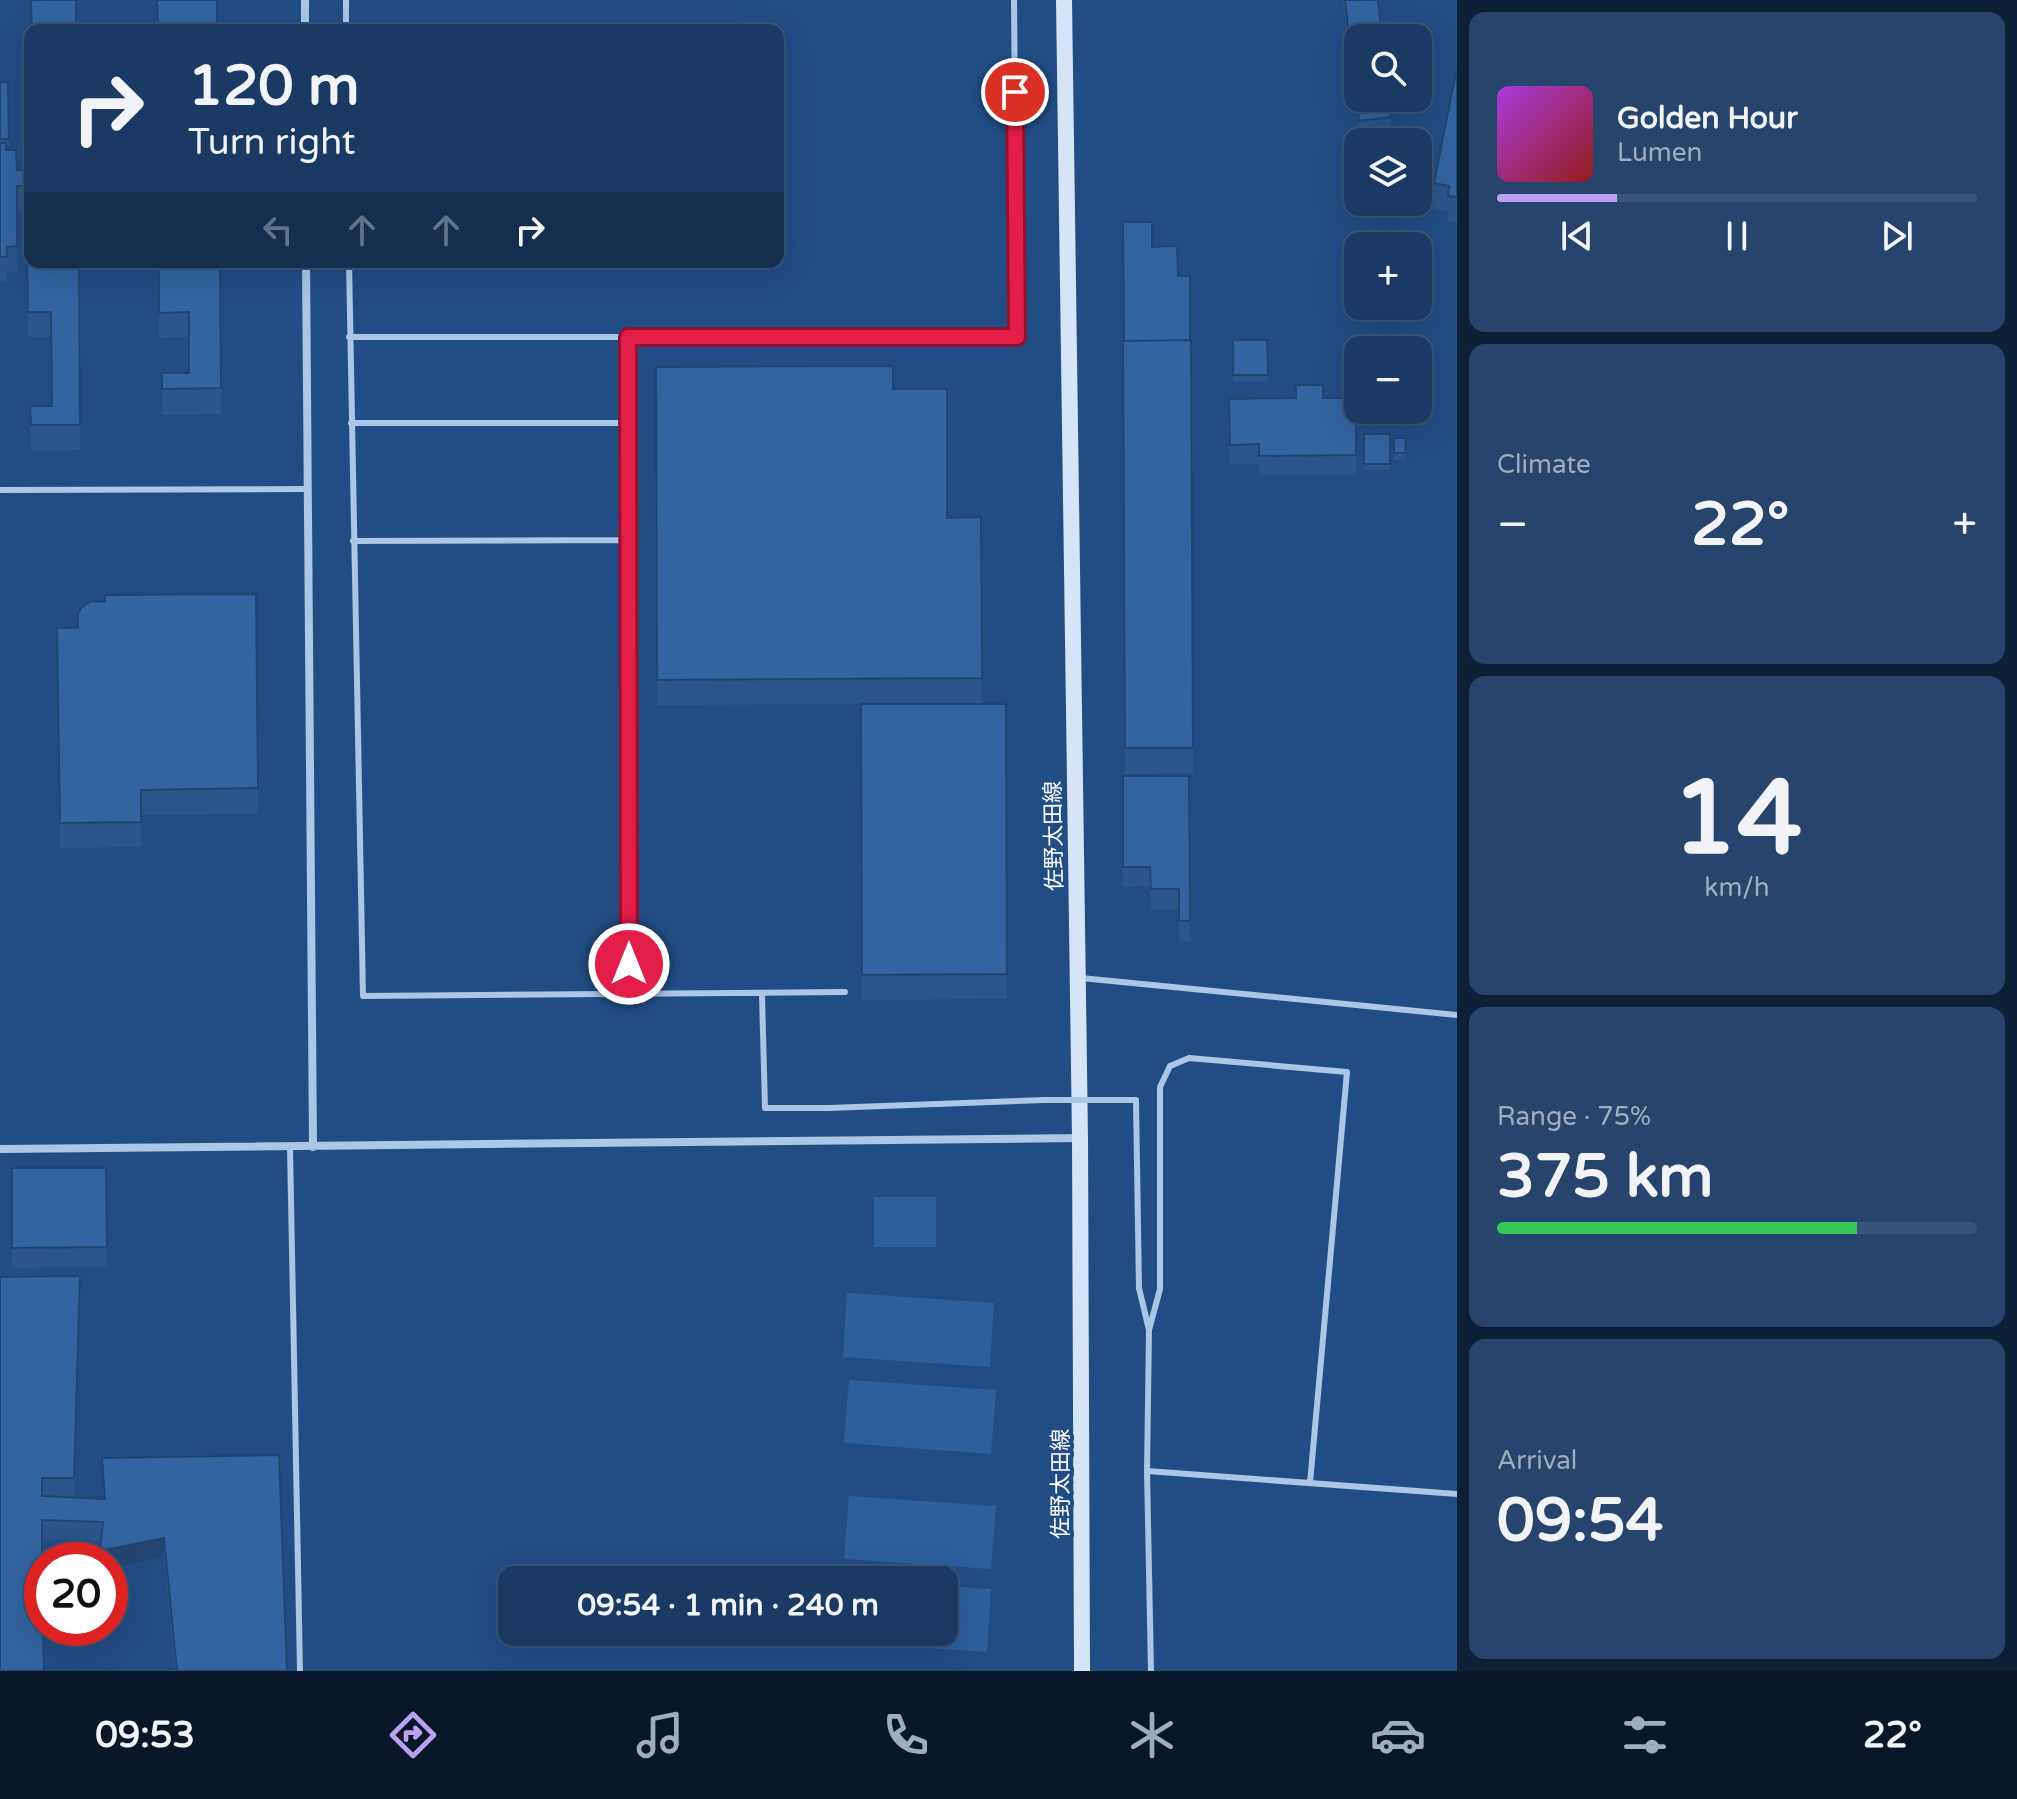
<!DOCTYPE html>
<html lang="en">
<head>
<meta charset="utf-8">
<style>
  :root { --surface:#1a3a63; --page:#27456c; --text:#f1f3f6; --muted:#9fadbe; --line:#385478; --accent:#bca0f2 }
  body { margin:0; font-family:"Varela Round","Noto Sans JP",sans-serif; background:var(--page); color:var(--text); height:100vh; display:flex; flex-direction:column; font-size:30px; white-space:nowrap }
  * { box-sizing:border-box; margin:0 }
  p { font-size:26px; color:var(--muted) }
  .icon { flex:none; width:44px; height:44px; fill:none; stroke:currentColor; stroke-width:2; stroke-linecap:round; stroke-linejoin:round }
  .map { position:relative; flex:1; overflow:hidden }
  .panel { display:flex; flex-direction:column; gap:12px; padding:12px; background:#0e2036; width:560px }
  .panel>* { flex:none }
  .guide { position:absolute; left:24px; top:24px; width:760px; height:244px; border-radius:16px; box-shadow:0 8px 32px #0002,0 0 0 2px var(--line); background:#1a3a63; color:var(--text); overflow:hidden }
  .controls { position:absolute; left:1344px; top:24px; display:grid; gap:16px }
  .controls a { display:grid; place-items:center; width:88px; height:88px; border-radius:16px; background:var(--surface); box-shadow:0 8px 32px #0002,0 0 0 2px var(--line); font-size:40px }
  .speed { position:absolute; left:24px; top:1542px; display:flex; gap:16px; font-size:40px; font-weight:700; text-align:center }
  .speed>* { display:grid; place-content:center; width:104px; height:104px; border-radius:50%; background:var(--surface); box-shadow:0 8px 32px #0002,0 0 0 2px var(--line); line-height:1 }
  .speed .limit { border:12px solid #d22; background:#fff; color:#111 }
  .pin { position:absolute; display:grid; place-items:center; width:68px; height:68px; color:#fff; margin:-34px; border:4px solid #fff; border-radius:50%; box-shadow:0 2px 8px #0007 }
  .me { position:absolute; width:88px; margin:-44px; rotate:0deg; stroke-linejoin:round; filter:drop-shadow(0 0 6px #0008) }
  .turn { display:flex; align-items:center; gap:28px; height:168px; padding:0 32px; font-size:36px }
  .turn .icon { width:104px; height:104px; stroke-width:2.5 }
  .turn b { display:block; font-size:56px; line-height:68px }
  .lanes { display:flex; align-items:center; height:76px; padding:0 32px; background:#0003; justify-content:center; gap:40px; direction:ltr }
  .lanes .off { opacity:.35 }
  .big { font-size:60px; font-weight:800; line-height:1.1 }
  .panel .tile { flex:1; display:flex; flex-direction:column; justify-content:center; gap:12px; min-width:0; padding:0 28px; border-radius:16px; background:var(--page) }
  .panel .dial { align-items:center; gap:0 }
  .dial b { font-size:104px; line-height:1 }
  .song { display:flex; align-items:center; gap:24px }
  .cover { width:96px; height:96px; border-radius:12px; background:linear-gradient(135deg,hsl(280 70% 55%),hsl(0 70% 35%)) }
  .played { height:8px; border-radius:4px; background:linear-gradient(90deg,var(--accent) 25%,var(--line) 25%) }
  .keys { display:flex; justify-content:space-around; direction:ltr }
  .heat { display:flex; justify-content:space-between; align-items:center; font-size:44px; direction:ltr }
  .charge { height:12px; border-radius:6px; background:linear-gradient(90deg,#34c759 75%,var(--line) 0) }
  .trip { position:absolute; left:498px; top:1566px; width:460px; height:80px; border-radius:16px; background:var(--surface); box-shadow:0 8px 32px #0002,0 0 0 2px var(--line); font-weight:800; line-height:80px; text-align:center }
  .menu { display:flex; height:128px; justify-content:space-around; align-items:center; background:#0a1728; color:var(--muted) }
  .menu .icon { width:56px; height:56px }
  .menu .on { color:var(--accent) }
  .menu b { font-size:36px; color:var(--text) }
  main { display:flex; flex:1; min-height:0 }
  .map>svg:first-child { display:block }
</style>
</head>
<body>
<main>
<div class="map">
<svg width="1457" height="1671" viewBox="0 0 1457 1671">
  <rect width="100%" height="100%" fill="#224d84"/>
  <path fill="#2c5f9c" d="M874,1197H936V1247H874Z
    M847,1293L994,1303L990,1367L843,1357Z
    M849,1380L996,1390L991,1454L844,1443Z
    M849,1496L996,1506L991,1569L844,1559Z
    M944,1586L991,1589L987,1652L841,1642V1632H944Z"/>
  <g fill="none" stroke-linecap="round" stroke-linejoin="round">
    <path stroke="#aac7e8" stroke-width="6" d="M346,0V30
      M349,262L363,996L845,992
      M349,337H1017L1014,0
      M628,337L629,995
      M351,423H627
      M0,490L306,489
      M353,541L628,540
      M1081,978L1457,1015
      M762,994L765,1108H829
      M290,1147L300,1671
      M1139,1288L1149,1330L1147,1471L1151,1671
      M1149,1330L1160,1289V1087L1170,1066L1189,1058L1347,1072L1310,1483
      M1147,1471L1457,1494"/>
    <path stroke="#aac7e8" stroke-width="8" d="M305,0V30
      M306,262L313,1147
      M0,1149L1080,1138"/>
    <path stroke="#d5e4f7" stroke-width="16" d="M1064,0L1080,1138L1082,1671"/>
    <path stroke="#aac7e8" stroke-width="6" d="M829,1108L1044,1100H1136L1139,1288"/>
  </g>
  <path fill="#2b568a" d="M1343,0H1378L1391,117V137L1359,140Z
    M1457,67V223L1448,221V211L1434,209V183Z
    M0,82H8L9,145H6V150L17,170H30V211H17V272H7V282H0Z
    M26,216H30V262H79L80,450L31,451L30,406H52L51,337H28Z
    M1152,247L1178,276L1191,340L1193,773L1125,774L1123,366L1124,341Z
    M159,262H220L221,414L162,415V373H189V337L159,338Z
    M1233,340H1267L1268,381H1233Z
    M656,367L893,389L947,518L981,517L982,703L1006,704L1007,999L862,1000L861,704L657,705Z
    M1356,398V475H1259V464H1230L1229,399Z
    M1364,434H1390V470H1364Z
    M1394,438H1406L1405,460H1394Z
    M256,594L258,814L141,815V847L60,848L57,628H78L105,602Z
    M1123,776H1189L1190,941H1179V909H1151L1150,886L1123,887Z
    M12,1168H106L107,1266L12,1268Z
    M80,1276L74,1498L104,1499L102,1458L287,1671H175L164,1557L110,1569V1560H100L101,1541L42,1539L0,1671Z"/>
  <path fill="#234671" d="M164,1538V1557L110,1569V1560H100V1551Z"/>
  <path fill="#3264a1" stroke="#234671" stroke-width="2" d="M31,0H76V30H32Z
    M157,0H217V30H158Z
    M1345,0H1378L1382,38H1358V98H1389L1391,117L1359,121Z
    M1457,67V197L1448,196L1449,186L1434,183Z
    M0,82H8L9,139H0Z
    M0,143H6V150H16L17,170H30V186H17V246L7,247V257H0Z
    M26,216H30V233H26Z
    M1123,222H1152V247L1177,246L1178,276H1190V340L1124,341Z
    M30,238V253H27V257H26V239Z
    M27,253H30V262H79L80,425H31L30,406H52L51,312H28Z
    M159,262H220L221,388L162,389V373H189V312L159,313Z
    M1191,340L1193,748H1125L1123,341Z
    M1233,340H1267L1268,375H1233Z
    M893,366V389H947V518L981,517L982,678L657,680L656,367Z
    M1296,385H1323V398H1356V455L1259,456V444L1230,445L1229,399L1296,398Z
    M1364,434H1390V464H1364Z
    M1394,438H1406L1405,453H1394Z
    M256,594L258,788L141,790V822L60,823L57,628H78V614L81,608L91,601L105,602V595Z
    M861,704H1006L1007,974L862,975Z
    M1123,776H1189L1190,921H1179V889H1151L1150,867H1123Z
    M12,1168H106L107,1247L12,1248Z
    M80,1276L74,1478H42V1496L105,1499L102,1458L279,1455L287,1671H177L164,1538L100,1551L103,1522L42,1520V1628H43L44,1671H0V1277Z"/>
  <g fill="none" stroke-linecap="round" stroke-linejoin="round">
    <g stroke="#92132f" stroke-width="20">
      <path id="route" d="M629,964L628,337H1017L1015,92"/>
    </g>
    <use href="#route" stroke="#e11d48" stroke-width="14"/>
  </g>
  <g text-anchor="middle" stroke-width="8" stroke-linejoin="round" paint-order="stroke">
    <g font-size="22" fill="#fff" stroke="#224d84">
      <text transform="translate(1053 836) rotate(-91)" y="8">佐野太田線</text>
      <text transform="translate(1060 1484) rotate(-90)" y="8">佐野太田線</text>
    </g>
  </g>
</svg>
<div class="controls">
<a><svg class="icon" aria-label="search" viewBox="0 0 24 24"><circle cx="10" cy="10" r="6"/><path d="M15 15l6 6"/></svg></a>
<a><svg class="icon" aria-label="layers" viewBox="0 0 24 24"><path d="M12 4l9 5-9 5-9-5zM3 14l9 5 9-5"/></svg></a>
<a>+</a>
<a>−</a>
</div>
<div class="speed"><div class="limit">20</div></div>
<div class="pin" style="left:1015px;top:92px;background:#d93025"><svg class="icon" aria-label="arrive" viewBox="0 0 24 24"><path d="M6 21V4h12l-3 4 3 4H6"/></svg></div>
<svg class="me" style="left:629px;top:964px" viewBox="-20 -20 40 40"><circle r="17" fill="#e11d48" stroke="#fff" stroke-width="3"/><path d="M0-11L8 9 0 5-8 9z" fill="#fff"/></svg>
<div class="trip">09:54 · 1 min · 240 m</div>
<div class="guide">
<div class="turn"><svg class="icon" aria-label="right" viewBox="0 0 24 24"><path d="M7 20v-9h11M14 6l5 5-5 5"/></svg><div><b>120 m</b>Turn right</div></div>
<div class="lanes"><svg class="icon off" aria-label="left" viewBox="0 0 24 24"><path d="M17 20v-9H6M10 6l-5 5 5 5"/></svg><svg class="icon off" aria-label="ahead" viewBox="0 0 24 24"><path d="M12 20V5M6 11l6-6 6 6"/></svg><svg class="icon off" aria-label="ahead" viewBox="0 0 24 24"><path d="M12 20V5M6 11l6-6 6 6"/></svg><svg class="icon" aria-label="right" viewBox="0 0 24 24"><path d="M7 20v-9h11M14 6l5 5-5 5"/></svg></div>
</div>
</div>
<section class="panel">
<div class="tile">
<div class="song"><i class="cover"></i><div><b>Golden Hour</b><p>Lumen</p></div></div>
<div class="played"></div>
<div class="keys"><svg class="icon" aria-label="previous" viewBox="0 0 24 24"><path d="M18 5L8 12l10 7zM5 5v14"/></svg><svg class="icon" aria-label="pause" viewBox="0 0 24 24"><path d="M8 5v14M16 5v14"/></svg><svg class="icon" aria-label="next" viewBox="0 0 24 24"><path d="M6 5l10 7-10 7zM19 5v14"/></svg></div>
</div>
<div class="tile"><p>Climate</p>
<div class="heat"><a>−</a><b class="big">22°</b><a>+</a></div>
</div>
<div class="tile dial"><b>14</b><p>km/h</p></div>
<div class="tile"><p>Range · 75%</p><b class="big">375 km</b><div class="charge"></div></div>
<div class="tile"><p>Arrival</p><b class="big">09:54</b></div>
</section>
</main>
<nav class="menu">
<b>09:53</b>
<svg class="icon on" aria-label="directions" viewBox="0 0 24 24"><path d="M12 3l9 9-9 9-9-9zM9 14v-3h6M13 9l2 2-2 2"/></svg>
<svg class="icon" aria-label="music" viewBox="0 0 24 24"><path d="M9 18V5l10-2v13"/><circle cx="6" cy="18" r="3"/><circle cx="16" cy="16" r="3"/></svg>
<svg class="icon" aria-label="phone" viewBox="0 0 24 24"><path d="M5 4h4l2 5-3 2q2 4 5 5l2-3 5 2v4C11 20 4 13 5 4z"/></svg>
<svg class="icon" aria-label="climate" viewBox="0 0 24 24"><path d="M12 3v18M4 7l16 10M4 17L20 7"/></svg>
<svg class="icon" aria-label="car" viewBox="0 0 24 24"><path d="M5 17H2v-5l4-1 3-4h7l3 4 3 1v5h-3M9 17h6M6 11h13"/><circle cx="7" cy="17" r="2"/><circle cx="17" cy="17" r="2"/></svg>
<svg class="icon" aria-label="filters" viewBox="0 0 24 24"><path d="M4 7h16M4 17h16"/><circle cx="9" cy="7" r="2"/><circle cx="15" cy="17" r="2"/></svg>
<b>22°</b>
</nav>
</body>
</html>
